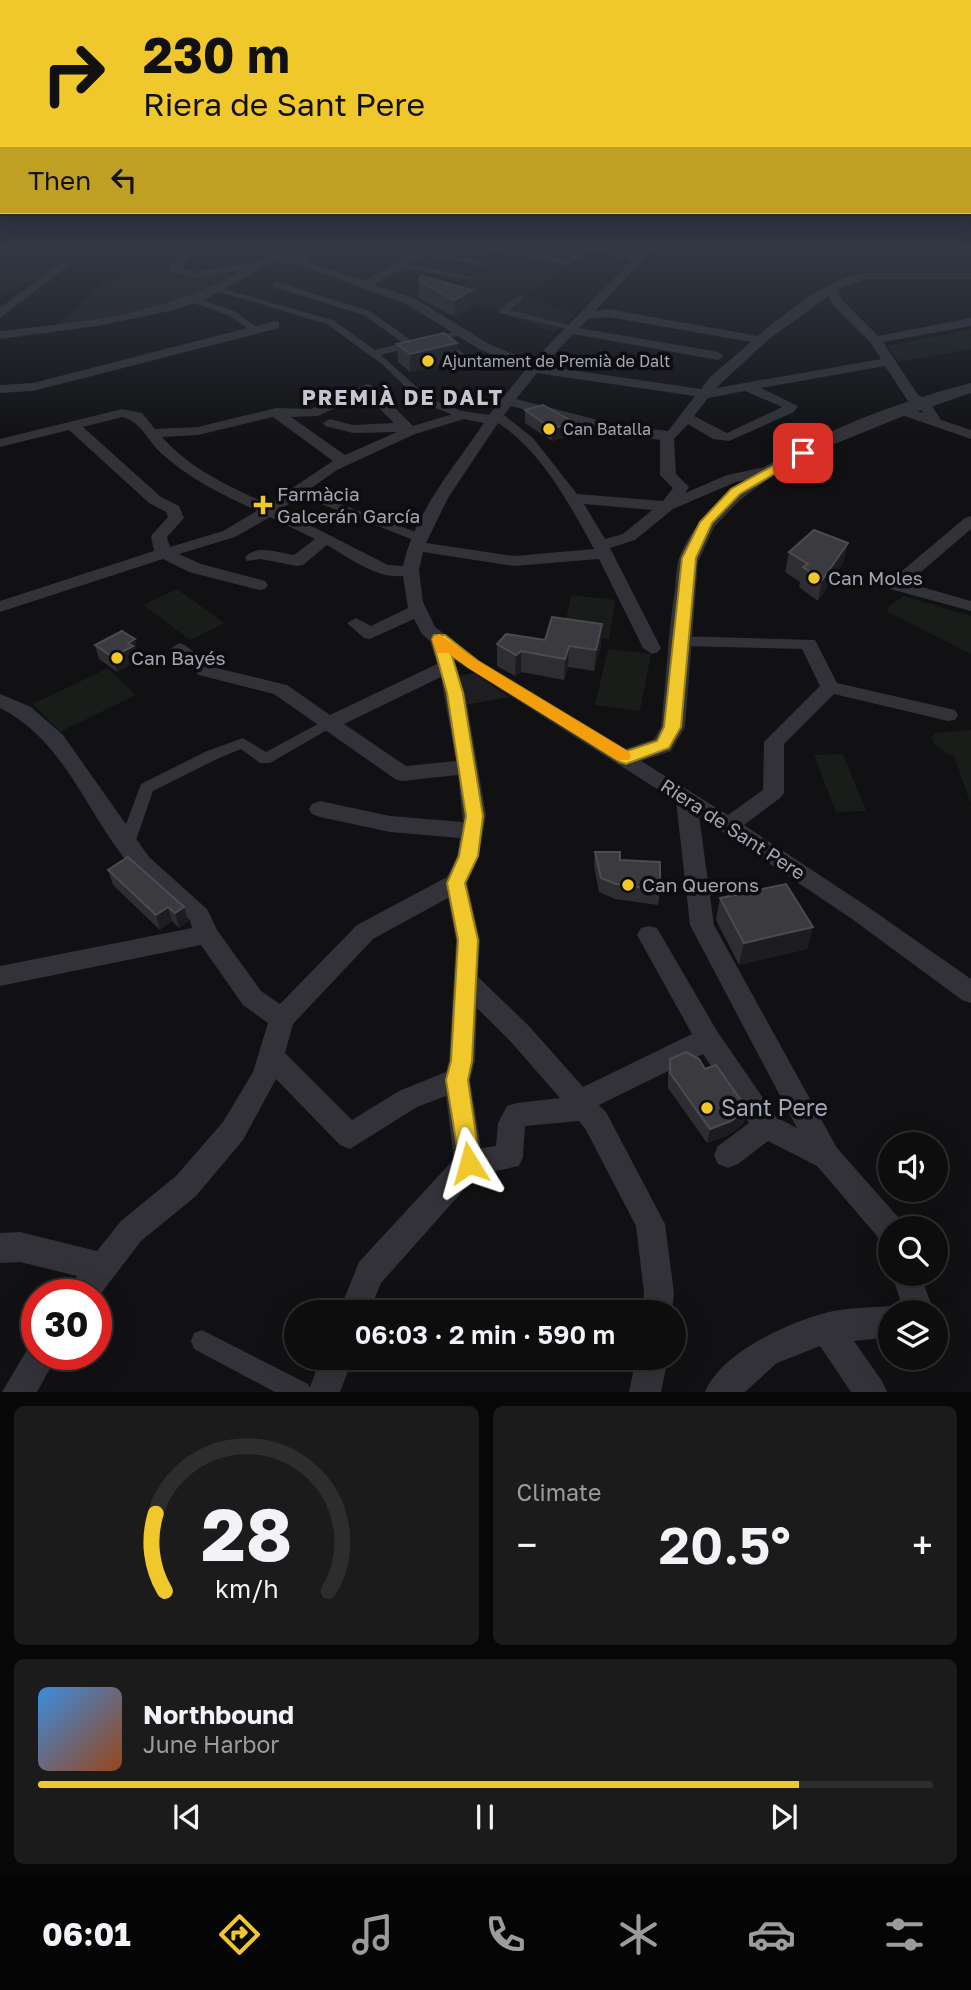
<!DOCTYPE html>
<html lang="en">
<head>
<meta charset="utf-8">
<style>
  :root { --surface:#0d0d0e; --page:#1b1b1c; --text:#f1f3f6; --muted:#9a9c9e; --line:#2d2d2e; --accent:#f0c82c }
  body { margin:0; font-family:"Golos Text",sans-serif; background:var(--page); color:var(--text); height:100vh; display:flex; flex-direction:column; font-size:26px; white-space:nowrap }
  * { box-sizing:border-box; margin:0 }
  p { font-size:23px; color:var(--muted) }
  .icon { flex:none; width:38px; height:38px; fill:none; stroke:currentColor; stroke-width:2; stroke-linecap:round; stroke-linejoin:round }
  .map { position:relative; height:1392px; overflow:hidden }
  .drawer { display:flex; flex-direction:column; gap:14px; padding:14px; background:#070708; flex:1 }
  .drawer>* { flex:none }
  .guide { position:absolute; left:0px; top:0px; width:971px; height:214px; box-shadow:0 7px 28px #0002,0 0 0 2px var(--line); background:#f0c82c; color:#111; overflow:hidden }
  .tools { position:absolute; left:878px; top:1132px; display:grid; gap:14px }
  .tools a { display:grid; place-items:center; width:70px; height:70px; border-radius:50%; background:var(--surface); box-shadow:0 7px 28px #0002,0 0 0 2px var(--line); font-size:35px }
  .speed { position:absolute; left:21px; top:1279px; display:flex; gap:14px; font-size:35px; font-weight:700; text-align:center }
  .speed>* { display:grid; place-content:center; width:91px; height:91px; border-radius:50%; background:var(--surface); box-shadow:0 7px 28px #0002,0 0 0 2px var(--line); line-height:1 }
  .speed .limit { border:10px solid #d22; background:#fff; color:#111 }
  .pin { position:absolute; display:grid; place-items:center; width:60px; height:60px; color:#fff; margin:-30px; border-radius:14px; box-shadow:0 4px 10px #0006 }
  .me { position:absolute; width:77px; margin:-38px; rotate:352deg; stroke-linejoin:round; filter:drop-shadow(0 0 5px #0008) }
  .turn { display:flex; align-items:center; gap:24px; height:147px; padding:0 28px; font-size:32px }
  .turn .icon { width:91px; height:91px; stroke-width:2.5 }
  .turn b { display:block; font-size:49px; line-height:60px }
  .then { display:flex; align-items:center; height:66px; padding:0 28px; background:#0003; gap:14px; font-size:26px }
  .big { font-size:52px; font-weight:600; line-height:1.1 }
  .drawer .widget { flex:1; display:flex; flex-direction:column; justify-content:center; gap:10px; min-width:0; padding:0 24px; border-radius:10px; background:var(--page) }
  .drawer .dial { align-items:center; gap:0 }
  .dial svg { height:182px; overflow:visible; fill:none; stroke:var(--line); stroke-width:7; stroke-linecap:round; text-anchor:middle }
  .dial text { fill:var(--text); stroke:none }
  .song { display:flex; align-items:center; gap:21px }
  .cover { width:84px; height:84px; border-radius:10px; background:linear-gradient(135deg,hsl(210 70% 55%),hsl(20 70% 35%)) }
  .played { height:7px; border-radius:4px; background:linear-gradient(90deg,var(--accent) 85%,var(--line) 85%) }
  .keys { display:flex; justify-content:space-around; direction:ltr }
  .heat { display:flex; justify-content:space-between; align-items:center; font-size:38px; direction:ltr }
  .drawer .tiles { flex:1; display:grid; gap:14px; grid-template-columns:1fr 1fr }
  .widget:last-child { grid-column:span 2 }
  .trip { position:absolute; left:284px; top:1300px; width:402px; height:70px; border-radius:35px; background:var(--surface); box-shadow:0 7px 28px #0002,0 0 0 2px var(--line); font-weight:600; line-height:70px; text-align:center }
  .dock { display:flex; height:112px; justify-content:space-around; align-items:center; background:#050506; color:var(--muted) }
  .dock .icon { width:49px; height:49px }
  .dock .active { color:var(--accent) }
  .dock b { font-size:32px; color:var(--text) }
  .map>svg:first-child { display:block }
</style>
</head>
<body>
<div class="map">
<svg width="971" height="1392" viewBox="0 0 971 1392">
  <rect width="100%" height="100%" fill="#111113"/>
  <path fill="#1e1d20" d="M152,273L193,277L227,273L232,275L174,304L108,319L55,326L109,278Z
    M474,673L509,697L465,705L458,676Z"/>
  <path fill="#181d19" d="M0,246L73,249C67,263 15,291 0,294Z
    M501,252L569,265L524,295L576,314L554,332L452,296Z
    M971,329V349L899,362L888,346Z
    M177,589L224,623L190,640L143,605Z
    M571,595L615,600L609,639L563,634Z
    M904,596L971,616V654L888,612V607Z
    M608,649L651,654L640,711L595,705Z
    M108,668L136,695L60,732L33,704Z
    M971,730V805L955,758L936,746L931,738L936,733Z
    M843,754L866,811L836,812L814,755Z"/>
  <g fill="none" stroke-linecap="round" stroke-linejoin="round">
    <path fill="#323238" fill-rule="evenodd" d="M473,246H491L566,260L585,246L592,248L568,265Z
      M425,250L483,262L487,264L483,266L422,254V250Z
      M403,263L469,276L473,278L469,280L400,267V263Z
      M276,282L370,311L412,341L463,330V334L444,339L469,358V362H463L438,340L381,355L430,399L467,413V417H459L422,403L383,365L327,324L213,290L220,288L333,320L375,350L403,343L364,315L273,287L272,285Z
      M520,295L524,298L510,310L576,327L572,330L500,313V309Z
      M193,297L234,311L261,330L253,332L228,315L190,302L189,300Z
      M305,491L424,535L426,538L424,541H416L301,496L299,494Z
      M329,718L334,720L336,723L334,726L270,763H260L241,749L217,759L153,791L135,843L133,847H121L119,843L141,784L207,751L243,738L266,752Z
      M202,1330L308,1384L312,1392H275L194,1349L191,1341L194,1333Z"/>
    <path fill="#323238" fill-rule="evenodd" d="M176,246H187L193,253L181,268L195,272L247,263L252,264L279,253L285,256L208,298L174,310L97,326L0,339V331C84,322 168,314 241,270L195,278L169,271V267L182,253Z
      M303,246H314L306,256H298L297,254Z
      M427,246H441L374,285L416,299L487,343L532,362L632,260L571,246H595L637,254L645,246H656L595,311L608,309L758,336C788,311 826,279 866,273H971V279H866L838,289L842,300L878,336L971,318V326L883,342L918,395L929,401L941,420L971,430V439L899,414L897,411L904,407L923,413L919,407L908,401L885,366L761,388L798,406L794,412L729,441L713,439L688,424L674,439L676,474L689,487L685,493L727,475L775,465L782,469L780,472L736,482L673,509L635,540L610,548L661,648L658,652L652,654L643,648L599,559L514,566L423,552L419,570L423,602L435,627L480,661L728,815L763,790L764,742L820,686L802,649L680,646L671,640L674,636L815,640L837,683L955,710L958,715L955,720L948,721L834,694L784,744V793L780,798L744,825L868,907L971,979V1003L962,1000L852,919L699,816L714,925L837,1148L898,1217L903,1228H891V1249L881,1245L877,1236L817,1166L768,1141L738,1164L728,1168L718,1164L714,1155L718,1146L749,1123L703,1054L599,1105L606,1112L665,1224L674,1293L672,1312H642L644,1293L636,1226L586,1130L579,1121L525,1126L523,1157L519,1166L477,1175L381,1283L369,1312H339L359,1262L454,1159L446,1096L417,1107L350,1149L340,1145L276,1079L243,1140L196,1196L141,1241L96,1300V1295H66L77,1276L20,1262L0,1263V1233L20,1232L97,1251L121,1221L176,1176L223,1122L253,1072L268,1023L243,1005L201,945L0,986V966L192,928L190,920C171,904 150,888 133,869C87,816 66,741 0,708V694L31,707L63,735L149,857L207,909L217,930L261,991L280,1004L357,925L447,877L457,856L460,838L390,832L320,817L312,814L309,809L312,804L320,801L390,816L463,822L458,775L402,781L395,779L274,694L199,675L170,649L179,643L185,645L212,667L287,685L330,715L437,664L430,641L422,634L414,619L370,639L364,638L347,623L356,618L371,626L408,608L403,576C376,579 350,558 327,545L303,565L297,566L261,559L247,561L245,557C257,544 278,553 294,555L315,539L270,517L235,537L179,554L201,564L265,581L268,585L265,589L259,590L189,572L163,559L0,612V601L154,551L151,536L168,517L166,512L149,503L69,430L0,447V439L122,409L142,413L155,429L198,427L276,408L311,409L367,384L372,385L413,426L463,411L489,415L526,369L479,349L408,305L290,261L300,259L364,281ZM829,296L832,304L870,342L881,359L716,388L769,339ZM608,317L751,342L710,377L701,389L543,366L573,334L718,360L724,356L718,352L579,328L588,319ZM537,373L549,375L695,396L668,431L617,425L516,399ZM745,391L782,407L727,433L694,416L708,398ZM365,394L394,423L353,425L330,419L323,423L325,426L353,433L397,432L345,455L291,417L318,416ZM511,406L617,434L660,440V475L673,488L663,501L577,494L533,438L504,415ZM122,417C141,421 147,440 161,453C189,479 223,495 257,511L223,531L170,547L167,537L184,518L179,506L161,497L83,427ZM273,417L333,461L268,504C230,487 190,469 162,437L198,435ZM464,419L484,423C454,467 415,512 403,566L388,565L280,510L337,470L415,434ZM498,423C541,450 570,505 594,549L514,556L426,543L448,498ZM584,504L652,510L623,534L605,539ZM454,660L676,801L690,925L797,1128L776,1117L717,1031L657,928L649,926L641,928L637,935L692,1034L583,1087L529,1026L478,977L480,940L467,883L479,856L486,815L465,693ZM441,677L456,761L406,766L344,724ZM448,898L456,940L449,1061L446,1072L399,1091L352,1120L285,1053L293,1024L373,939ZM477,1008L511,1042L560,1098L517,1103L507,1106L498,1123L496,1146L481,1148L470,1080L475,1061Z
      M61,262L71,264L0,318V308Z
      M275,321L279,322V328L33,391L0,393V385L33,383Z
      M971,516V529L908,583L971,601V611L890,589L887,585L890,581L965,518Z
      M891,1272L920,1274L934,1312H904Z
      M891,1306L903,1312H891V1337L854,1341L882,1381L887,1392H851L820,1346L777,1363L745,1392H705C721,1353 787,1323 825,1313C846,1307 870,1308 891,1306Z
      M37,1340V1354H58L37,1392H2L31,1343Z
      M321,1358H353L340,1392H308Z
      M636,1358H668L661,1392H629Z"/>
    <path fill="#323238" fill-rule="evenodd" d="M296,249L308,254V260L289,265L272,258L279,251Z
      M971,383V393L901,417L815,452L775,474L740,500L714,527L698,562L685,727L671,751L626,766L617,764L614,758L617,752L654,739L661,727C666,681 668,635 675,589C676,579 676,568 679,558C714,465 881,406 971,383Z"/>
  </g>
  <path fill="#2e2d31" d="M419,281L472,290V307L455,317L419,298Z
    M457,343V361L410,372L398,362L397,344Z
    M525,410L573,422V435L552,441L525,423Z
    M848,543L843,563L818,601L799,587L800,582L785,572L789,552Z
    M545,640L601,645L594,671L568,667L564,680L521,672L515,676L497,666V644Z
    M95,645L138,654L135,655L137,661L117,672L99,659Z
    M595,852L620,860L660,890L658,905L615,899L599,892L594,866Z
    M108,870L184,907L188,921L179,928L172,921L160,930L113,885Z
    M720,898L813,927L807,949L739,965L716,920Z
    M670,1059L705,1069L747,1109L743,1124L727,1136L707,1143L668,1088V1074Z"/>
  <path fill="#1d1c1f" d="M472,290V307L455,317L454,300Z
    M457,343V361L410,372V354Z
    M573,422V435L552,441V429Z
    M848,543L843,563L818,601L822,580Z
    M602,624L601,645L594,671L596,650Z
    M135,639L138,654L135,655L137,661L117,672L113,657L128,643Z
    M569,646L568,667L564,680L565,659Z
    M521,651V672L515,676L516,655Z
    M168,907L172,921L160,930L156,915Z
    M184,907L188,921L179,928L175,913Z
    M813,927L807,949L739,965L744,943Z
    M747,1109L743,1124L727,1136L707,1143L710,1129Z"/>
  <path fill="#3a3a3f" stroke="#4b4b51" stroke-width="2" d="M421,276L472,290L454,300L419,281Z
    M444,333L457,343L410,354L397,344Z
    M543,405L573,422L552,429L525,410Z
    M814,530L848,543L822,580L803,567L808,564L789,552Z
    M552,617L602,624L596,650L569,646L565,659L521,651L516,655L497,644L506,634L545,640Z
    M122,631L135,639L128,643L133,646L113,657L95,645Z
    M595,852H620V860L660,862V890L616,884L601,878Z
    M128,857L184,907L175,913L168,907L156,915L108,870Z
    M786,884L813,927L744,943L720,898Z
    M686,1052L699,1059L705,1069L716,1065L747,1109L731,1121L710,1129L670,1073V1059Z"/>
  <linearGradient id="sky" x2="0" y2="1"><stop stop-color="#09090a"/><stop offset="0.56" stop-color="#323844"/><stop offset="1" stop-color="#323844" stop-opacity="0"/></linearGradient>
  <rect width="971" height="441" fill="url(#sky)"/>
  <path fill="#f0c82c" stroke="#9c821d" stroke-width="2" d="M803,449L809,453L807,455L740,494L712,523L696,558L681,727L669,748L626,764L620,762L452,656L463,693L483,816L478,856L465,883L478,940L472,1061L468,1080L480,1163L477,1171L469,1174L461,1171L446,1080L451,1061L458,940L447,883L459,856L466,816L447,693L432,639L434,635H445L478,661L627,751L657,741L664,727L682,558L700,522L731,489Z"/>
  <path fill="#f59e0b" d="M439,634L478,661L629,752L631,756L629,760H617L468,668L448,653H437L432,639Z"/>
  <g fill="#f0c82c" stroke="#0d0c0e" stroke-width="2.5">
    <circle cx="428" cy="361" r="7"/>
    <circle cx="549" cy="429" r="7"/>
    <path d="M259.5 494.5h7v7h7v7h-7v7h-7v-7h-7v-7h7z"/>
    <circle cx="814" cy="578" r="7"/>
    <circle cx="117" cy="658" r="7"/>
    <circle cx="628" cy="885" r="7"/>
    <circle cx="707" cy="1108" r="7"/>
  </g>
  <g text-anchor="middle" stroke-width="7" stroke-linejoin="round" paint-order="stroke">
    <g font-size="16" fill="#a3a6b3" stroke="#0d0c0e" text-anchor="start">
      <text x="442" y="367">Ajuntament de Premià de Dalt</text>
      <text x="563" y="435">Can Batalla</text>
    </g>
    <g font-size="19" fill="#a3a6b3" stroke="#0d0c0e" text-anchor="start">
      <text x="277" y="501">Farmàcia<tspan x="277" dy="22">Galcerán García</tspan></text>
      <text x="828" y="585">Can Moles</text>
      <text x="131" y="665">Can Bayés</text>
      <text x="642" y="892">Can Querons</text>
    </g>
    <g font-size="19" fill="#a3a6b3" stroke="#0d0c0e">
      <text transform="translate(733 829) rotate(33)" y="7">Riera de Sant Pere</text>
    </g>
    <g font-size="21" font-weight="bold" letter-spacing="2" fill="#c4c5cf" stroke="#0d0c0e">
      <text x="403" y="405">PREMIÀ DE DALT</text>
    </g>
    <g font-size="23" fill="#a3a6b3" stroke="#0d0c0e" text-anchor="start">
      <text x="721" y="1116">Sant Pere</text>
    </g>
  </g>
</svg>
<div class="tools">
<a><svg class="icon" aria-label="sound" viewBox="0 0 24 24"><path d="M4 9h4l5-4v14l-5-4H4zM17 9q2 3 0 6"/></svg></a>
<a><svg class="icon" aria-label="search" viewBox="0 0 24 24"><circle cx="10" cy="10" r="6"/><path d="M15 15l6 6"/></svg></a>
<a><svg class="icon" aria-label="layers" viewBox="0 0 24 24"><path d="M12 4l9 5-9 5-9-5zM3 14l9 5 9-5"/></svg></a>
</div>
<div class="speed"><div class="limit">30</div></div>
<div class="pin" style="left:803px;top:453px;background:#d93025"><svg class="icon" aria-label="arrive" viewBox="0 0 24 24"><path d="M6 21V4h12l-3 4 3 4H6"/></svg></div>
<svg class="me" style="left:469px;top:1163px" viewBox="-20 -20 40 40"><path d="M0-17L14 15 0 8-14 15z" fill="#f0c82c" stroke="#fff" stroke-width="4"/></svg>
<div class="trip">06:03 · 2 min · 590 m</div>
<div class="guide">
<div class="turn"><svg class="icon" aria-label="right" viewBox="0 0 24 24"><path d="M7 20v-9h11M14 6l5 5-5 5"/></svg><div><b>230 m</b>Riera de Sant Pere</div></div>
<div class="then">Then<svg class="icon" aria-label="left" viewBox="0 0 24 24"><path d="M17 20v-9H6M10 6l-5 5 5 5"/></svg></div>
</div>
</div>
<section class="drawer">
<div class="tiles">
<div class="widget dial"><svg viewBox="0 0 100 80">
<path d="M14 69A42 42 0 1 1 86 69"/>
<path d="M14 69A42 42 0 0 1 10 35" stroke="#f0c82c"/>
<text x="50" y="56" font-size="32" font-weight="700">28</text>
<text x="50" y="72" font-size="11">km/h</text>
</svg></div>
<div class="widget"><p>Climate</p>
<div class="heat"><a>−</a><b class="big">20.5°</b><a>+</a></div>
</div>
<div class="widget">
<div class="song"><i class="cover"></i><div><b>Northbound</b><p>June Harbor</p></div></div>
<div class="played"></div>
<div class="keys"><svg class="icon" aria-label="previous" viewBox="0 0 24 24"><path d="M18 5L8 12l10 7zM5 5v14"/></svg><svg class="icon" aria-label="pause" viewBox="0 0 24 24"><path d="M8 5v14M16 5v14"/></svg><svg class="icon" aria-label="next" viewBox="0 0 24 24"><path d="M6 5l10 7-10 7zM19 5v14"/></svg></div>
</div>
</div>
</section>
<nav class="dock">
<b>06:01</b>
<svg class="icon active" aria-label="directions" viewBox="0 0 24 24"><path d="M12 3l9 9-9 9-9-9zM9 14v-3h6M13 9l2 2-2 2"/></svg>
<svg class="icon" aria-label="music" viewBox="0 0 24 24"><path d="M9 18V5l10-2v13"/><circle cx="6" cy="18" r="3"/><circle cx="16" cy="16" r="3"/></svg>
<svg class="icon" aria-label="phone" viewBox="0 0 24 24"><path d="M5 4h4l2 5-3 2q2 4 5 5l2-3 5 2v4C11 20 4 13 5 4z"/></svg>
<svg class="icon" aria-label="climate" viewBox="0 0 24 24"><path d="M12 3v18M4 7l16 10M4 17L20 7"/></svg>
<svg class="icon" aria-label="car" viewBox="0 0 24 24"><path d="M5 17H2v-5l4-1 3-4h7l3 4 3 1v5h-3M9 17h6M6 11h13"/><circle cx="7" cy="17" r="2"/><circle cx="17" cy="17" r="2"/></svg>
<svg class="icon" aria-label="filters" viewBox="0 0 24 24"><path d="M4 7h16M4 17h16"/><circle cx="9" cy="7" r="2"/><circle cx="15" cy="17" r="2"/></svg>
</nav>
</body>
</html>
